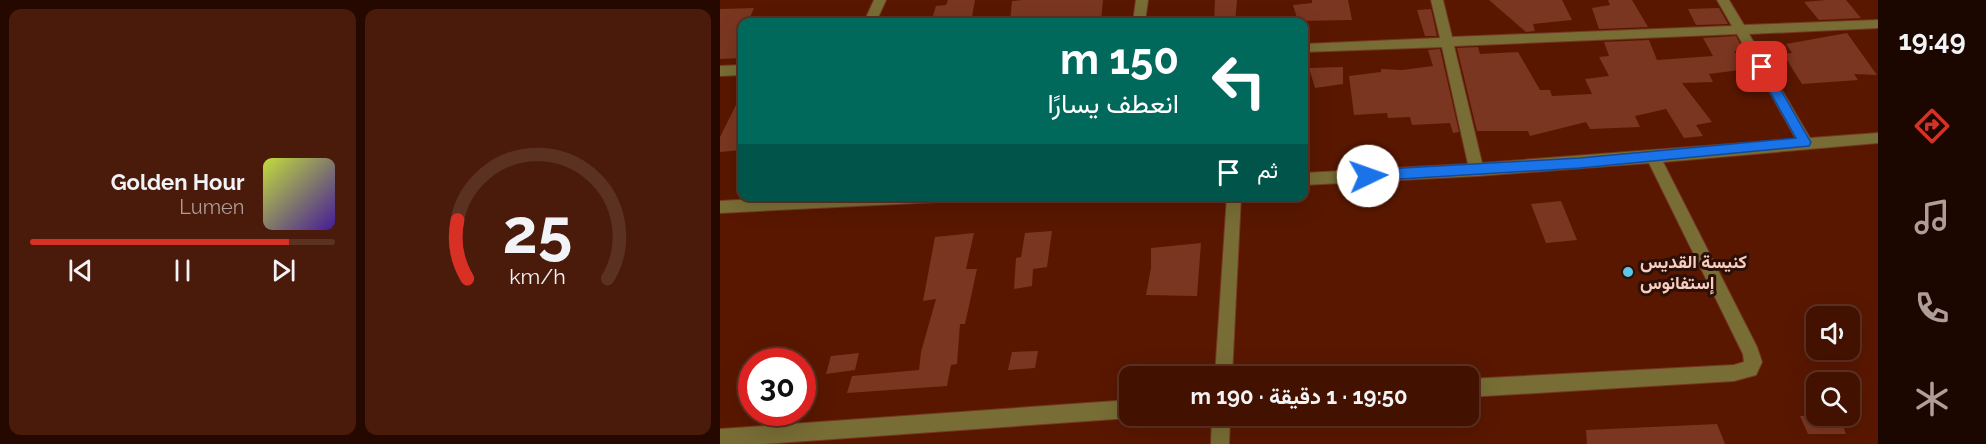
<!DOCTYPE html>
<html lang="ar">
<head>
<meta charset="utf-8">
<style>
  :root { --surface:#431100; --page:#4a1a0a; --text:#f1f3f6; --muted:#af9d99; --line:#5b3122; --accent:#d93025 }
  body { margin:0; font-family:Raleway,Vazirmatn,sans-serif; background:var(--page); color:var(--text); direction:rtl; height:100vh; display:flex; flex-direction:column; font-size:22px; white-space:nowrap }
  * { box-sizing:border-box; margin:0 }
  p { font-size:20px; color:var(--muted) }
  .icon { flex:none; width:33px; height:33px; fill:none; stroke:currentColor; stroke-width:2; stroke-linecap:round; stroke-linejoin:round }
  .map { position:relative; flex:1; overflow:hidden; direction:ltr }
  .side { display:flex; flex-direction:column; gap:9px; padding:9px; background:#250900; width:720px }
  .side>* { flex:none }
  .guide { position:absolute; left:18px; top:18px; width:570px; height:183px; border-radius:12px; box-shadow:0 6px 24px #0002,0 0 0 2px var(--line); direction:rtl; background:#00695c; color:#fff; overflow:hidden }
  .buttons { position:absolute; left:1086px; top:306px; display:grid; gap:12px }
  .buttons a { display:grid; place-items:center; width:54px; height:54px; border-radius:12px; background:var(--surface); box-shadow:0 6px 24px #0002,0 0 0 2px var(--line); font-size:30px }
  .speed { position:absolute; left:18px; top:348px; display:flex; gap:12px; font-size:30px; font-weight:700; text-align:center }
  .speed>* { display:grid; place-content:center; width:78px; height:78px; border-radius:50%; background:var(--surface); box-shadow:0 6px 24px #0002,0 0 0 2px var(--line); line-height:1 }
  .speed .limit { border:9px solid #d22; background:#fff; color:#111 }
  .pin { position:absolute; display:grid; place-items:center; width:51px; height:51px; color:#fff; margin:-26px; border-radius:12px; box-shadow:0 3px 9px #0006 }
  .me { position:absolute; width:66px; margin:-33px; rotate:87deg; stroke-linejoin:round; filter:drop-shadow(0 0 4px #0008) }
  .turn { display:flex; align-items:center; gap:21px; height:126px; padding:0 30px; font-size:27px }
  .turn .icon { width:78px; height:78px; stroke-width:2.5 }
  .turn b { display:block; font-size:42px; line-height:51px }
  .then { display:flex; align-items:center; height:57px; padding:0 30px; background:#0003; gap:12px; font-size:22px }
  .side .card { flex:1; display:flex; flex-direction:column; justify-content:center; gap:9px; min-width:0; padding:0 21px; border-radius:12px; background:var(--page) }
  .side .dial { align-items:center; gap:0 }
  .dial svg { height:156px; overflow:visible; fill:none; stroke:var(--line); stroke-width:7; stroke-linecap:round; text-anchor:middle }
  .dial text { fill:var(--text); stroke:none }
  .song { display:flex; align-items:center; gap:18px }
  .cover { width:72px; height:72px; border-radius:9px; background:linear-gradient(135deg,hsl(70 70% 55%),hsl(260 70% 35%)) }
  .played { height:6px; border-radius:3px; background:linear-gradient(90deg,var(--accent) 85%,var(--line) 85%) }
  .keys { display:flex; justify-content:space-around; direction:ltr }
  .side .tiles { flex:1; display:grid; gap:9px; grid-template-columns:repeat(2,1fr) }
  .trip { position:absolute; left:399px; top:366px; width:360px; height:60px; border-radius:12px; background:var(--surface); box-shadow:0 6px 24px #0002,0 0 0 2px var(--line); font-weight:700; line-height:60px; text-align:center; direction:rtl }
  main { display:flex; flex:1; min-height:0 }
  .menu { display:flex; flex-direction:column; width:108px; justify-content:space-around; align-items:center; background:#1b0700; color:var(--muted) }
  .menu .icon { width:42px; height:42px }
  .menu .active { color:var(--accent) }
  .menu b { font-size:27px; color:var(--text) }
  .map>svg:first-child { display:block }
</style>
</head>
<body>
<main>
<nav class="menu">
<b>19:49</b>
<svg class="icon active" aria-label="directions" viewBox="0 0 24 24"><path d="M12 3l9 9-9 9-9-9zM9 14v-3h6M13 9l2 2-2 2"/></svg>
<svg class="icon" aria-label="music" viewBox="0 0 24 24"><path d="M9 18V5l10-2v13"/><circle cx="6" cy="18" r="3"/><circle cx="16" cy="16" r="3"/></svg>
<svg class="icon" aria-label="phone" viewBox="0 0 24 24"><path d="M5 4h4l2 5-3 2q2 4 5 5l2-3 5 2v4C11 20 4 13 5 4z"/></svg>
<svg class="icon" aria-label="climate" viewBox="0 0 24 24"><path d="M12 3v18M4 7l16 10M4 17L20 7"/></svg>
</nav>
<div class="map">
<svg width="1158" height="444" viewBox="0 0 1158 444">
  <rect width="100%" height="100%" fill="#591700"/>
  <path fill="#7a3620" d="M228,0H255L251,22H211L216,6L226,5Z
    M303,0H383L381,21L290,22L292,1Z
    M495,0H517L515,22H494Z
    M592,0H628L632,20L578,21L573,5L592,3Z
    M769,0H842L852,20L813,24L815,31L806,32Z
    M888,0H912L928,27L879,29L872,8L890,5Z
    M1106,0H1126L1141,18L1099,20L1084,2Z
    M34,8L28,22H22V58L0,59V9Z
    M999,8L1008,24L976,25L968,9Z
    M711,9L717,36H705L697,10Z
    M1127,33L1157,75L1134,74L1138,80L1082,84L1063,54L1072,53L1066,44Z
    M1016,36L1024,51H1014L1027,69L989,74L993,82L962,83L992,122L976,125L983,136L964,138L946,109L915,116L920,127L870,129L866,122L810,136L808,131H757L737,48L758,47L760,54L798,52L820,90H830L832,96L872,94L865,79L889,76L879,57L889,56L884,42L929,40L937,60L993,56L983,38Z
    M720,49L739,132L733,133L730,123L692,125L690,117L668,118L667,113L634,115L629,76L661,72V69L682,70L713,66L708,50Z
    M623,67V84L595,88L589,68Z
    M22,93V150L0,152V137Z
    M841,201L857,240L826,243L811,204Z
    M332,231L327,267L313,269L312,286L294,289L296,258L301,257L305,233Z
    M254,233L246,269H257L245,324H240L237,364L231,365L227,386L127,393L132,376L199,370L201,352L216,299L203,301L215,237Z
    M481,243L477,296L426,295L431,268V248Z
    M318,351L315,368L288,370L292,352Z
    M139,353L135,370L106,374L111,356Z
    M1080,416H1119L1126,434H1088Z
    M997,424L1005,444H867L866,430Z"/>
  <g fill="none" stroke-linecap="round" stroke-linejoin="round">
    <g stroke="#753823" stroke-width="2">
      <path id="minor" d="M154,0H166L156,22H144Z
        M416,0H428L425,22H413Z
        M711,0H723L732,37L1012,26L997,0H1009L1024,25L1158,20V28L1029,34L1090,138L1158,133V143L943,162L1037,347L1042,362L1036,375L1014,381L748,397V379L1014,365L1024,362L1023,354L929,163L757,176L584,185V173L748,164L722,47L584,52V44L720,38ZM1017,34L1076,139L762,163L734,46Z
        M22,65V75L0,76V66Z
        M85,196H224L222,200L217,202L0,213V201Z
        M507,196H521L512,376H495Z
        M410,400V416H416L410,418L43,444H0V429Z
        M492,416H510L509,444H491Z"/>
    </g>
    <use href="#minor" fill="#786d35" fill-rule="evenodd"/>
  </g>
  <path fill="#1a73e8" stroke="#114b97" stroke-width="1.5" d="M1042,62L1046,64L1089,139L1091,142L1089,146L860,168L648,181L642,176L648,170L860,158L1076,138L1036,67Z"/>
  <circle fill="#5ac8e6" stroke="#2c0f06" stroke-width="2" cx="908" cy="272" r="6"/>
  <g text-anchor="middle" stroke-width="6" stroke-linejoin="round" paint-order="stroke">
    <g font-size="18" font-weight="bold" fill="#f7cec0" stroke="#2c0f06" text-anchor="start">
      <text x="920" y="268">كنيسة القديس<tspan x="920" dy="21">إستفانوس</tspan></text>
    </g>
  </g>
</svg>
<div class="buttons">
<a><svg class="icon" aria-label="sound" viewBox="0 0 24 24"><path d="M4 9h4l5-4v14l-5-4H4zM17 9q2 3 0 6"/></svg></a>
<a><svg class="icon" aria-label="search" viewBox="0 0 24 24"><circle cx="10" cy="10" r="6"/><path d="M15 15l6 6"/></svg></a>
</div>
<div class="speed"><div class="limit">30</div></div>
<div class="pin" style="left:1042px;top:67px;background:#d93025"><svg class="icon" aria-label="arrive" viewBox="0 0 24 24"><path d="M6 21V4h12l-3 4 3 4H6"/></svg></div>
<svg class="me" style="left:648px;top:176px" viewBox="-20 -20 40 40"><circle r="19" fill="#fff"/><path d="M0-13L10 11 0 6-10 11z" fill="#1a73e8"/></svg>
<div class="trip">19:50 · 1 دقيقة · 190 m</div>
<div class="guide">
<div class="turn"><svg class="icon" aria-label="left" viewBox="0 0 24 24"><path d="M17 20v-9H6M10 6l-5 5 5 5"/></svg><div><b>150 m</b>انعطف يسارًا</div></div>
<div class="then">ثم<svg class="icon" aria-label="arrive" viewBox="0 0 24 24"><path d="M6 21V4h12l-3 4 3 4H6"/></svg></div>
</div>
</div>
<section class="side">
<div class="tiles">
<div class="card dial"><svg viewBox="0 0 100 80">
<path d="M14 69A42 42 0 1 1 86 69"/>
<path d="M14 69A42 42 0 0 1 9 39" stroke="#d93025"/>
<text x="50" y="56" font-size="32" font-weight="700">25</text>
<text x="50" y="72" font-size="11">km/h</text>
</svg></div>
<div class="card">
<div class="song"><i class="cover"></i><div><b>Golden Hour</b><p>Lumen</p></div></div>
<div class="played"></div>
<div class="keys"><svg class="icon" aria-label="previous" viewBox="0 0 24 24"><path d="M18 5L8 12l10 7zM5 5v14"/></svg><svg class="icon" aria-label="pause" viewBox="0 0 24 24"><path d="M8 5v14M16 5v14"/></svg><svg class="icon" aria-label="next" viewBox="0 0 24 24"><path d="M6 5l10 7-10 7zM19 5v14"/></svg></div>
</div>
</div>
</section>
</main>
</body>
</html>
